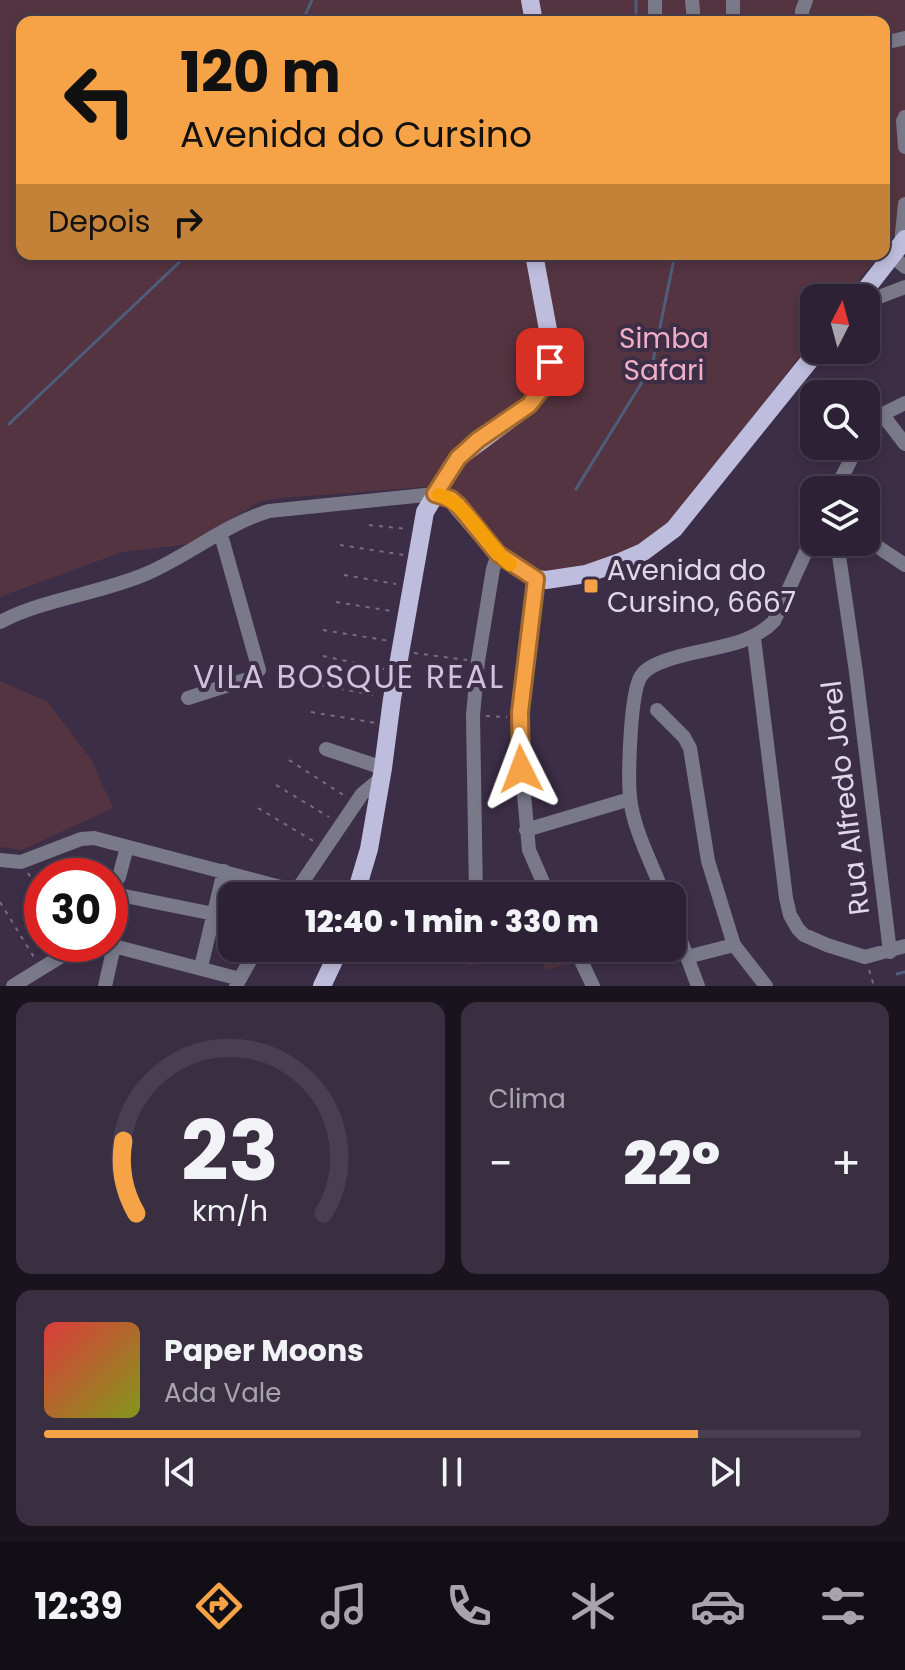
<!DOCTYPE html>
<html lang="pt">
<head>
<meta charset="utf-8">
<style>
  :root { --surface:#2d2235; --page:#392f41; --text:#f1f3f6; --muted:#a7a4ad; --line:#483f50; --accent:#f6a247 }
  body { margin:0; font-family:Poppins,sans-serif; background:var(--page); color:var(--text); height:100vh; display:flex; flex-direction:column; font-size:30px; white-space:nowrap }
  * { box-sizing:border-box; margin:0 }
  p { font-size:26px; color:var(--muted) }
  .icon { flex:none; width:44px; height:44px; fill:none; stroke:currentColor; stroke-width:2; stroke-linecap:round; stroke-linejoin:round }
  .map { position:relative; height:986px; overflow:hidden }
  .side { display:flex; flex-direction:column; gap:16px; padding:16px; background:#19131d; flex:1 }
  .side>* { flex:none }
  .banner { position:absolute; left:16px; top:16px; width:874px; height:244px; border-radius:16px; box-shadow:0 4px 12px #0003,0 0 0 2px var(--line); background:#f6a247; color:#111; overflow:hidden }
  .needle { width:52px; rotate:6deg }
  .fabs { position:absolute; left:800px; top:284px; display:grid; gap:16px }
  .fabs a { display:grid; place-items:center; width:80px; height:80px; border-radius:16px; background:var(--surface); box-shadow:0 4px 12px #0003,0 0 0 2px var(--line); font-size:40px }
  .speed { position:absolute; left:24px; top:858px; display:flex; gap:16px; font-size:40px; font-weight:700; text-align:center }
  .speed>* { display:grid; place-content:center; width:104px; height:104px; border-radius:50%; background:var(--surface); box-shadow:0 4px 12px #0003,0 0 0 2px var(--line); line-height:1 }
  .speed .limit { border:12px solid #d22; background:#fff; color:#111 }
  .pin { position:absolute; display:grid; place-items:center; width:68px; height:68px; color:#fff; margin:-34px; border-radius:16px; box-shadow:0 4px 12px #0006 }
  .me { position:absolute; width:88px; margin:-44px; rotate:357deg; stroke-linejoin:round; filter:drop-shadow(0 0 6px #0008) }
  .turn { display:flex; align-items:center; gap:28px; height:168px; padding:0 32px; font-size:36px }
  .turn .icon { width:104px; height:104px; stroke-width:2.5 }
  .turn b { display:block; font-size:56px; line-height:68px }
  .then { display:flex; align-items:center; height:76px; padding:0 32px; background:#0003; gap:16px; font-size:30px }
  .big { font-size:60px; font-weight:800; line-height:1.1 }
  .side .tile { flex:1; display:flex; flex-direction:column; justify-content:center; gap:12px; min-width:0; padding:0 28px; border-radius:16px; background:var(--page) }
  .side .dial { align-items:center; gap:0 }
  .dial svg { height:208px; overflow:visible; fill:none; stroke:var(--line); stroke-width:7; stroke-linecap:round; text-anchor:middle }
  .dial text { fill:var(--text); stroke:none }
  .song { display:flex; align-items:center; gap:24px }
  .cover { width:96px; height:96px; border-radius:12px; background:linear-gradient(135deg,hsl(0 70% 55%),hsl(70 70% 35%)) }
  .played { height:8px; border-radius:4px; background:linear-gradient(90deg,var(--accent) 80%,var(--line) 80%) }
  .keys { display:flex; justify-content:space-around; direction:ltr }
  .heat { display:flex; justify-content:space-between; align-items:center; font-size:44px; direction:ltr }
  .side .tiles { flex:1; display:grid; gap:16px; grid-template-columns:1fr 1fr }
  .tile:last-child { grid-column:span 2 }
  .trip { position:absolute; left:218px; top:882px; width:468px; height:80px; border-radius:16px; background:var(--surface); box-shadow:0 4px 12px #0003,0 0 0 2px var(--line); font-weight:800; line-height:80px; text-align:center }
  .tab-bar { display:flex; height:128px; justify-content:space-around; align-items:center; background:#120e15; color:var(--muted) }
  .tab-bar .icon { width:56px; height:56px }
  .tab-bar .active { color:var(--accent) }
  .tab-bar b { font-size:36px; color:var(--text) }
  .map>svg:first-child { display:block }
</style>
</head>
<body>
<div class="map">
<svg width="905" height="986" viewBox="0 0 905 986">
  <rect width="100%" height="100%" fill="#3c2e47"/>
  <path fill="#543440" d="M0,0H905V221L884,248V22H22V254H880L845,298H814V338L670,524L627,552L589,565L553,571L541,570L510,552L459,493L446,486L426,487L281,498L259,502L190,544L122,552L0,597Z
    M0,681L48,702L91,759L113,808L22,850L0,847Z
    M463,948H568L575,963L545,970L541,951L467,966Z"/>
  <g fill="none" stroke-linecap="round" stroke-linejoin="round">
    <path stroke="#4e5d7b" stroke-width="3" d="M636,0V22
      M302,22L312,0
      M9,424L188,254
      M576,489L652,366L675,254
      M897,974L905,972"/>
    <path stroke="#776c81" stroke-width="2" stroke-dasharray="4 6" stroke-linecap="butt" d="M369,525L408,529
      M340,545L404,555
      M344,575L396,584
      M336,602L391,611
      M323,630L390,641
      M414,653L467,660
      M323,656L384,669
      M320,685L379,696
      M311,712L376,723
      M486,716L507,717
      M289,760L345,796
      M276,785L329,817
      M258,808L315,842
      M64,860L75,876
      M28,873L42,894
      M0,902L35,959
      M869,970L874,986"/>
    <path stroke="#7a7989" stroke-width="14" d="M655,0V22
      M692,0L694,22
      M733,0V22
      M802,22V11L806,0
      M884,43L905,38
      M905,117L903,121L905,147
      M901,243L905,204
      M892,256L905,267
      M866,302L905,287
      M882,414L905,444
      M866,431L881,415L905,403
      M835,490L858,446
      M866,539L905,565
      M837,542L856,672L890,952
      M536,579L532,602L519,739L529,850L549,896
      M0,622C46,598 100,594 148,573C189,555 226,524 269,511L435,494
      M754,638L786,898L790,915L798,929L804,935L827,945L865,957L905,946
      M188,698L251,678L259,670L221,535
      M657,710L684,737L690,748L708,861L734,945
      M326,749L383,768
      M526,830L630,799
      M0,860L21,862L81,839L94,838L296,891
      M110,891L119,877L127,847
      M110,893L214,914
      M293,896L362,794L381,778
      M476,896L473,715L478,661L493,569L498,554
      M664,896C653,865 633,830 630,797C628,775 630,693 641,676C646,668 658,663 667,660C702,647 748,649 774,621L814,534
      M672,917L698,986
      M106,944L240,979
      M575,948L593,986
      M687,957L734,945L766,986
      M201,967L224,871
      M13,986L81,944
      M105,986L114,946
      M236,986L257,948"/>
    <path stroke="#bebddd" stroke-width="18" d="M530,0L534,22
      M859,298L905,239
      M435,494L451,499L498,554L536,579L546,580L586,574L620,562L643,552L674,529L818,350
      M355,896L369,849L383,768L392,699L425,512L458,458L529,405L541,390L546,376L550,362L549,335L534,254
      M322,986L340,948"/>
  </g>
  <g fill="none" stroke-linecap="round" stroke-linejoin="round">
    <g stroke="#a0692e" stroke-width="20">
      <path id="route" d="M521,769L520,712L536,579L498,554L458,505L451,499L435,494L458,458L478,440L529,405L541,390L550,362"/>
    </g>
    <use href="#route" stroke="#f6a247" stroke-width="14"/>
    <path stroke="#f59e0b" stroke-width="14" d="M439,495C468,504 485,544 510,564"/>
  </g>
  <rect fill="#f6a247" stroke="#3c2e47" stroke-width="3" x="583" y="578" width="16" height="16" rx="4"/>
  <g text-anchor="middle" stroke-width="8" stroke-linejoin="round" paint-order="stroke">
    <g font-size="28" fill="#f0aec5" stroke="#3c2e47">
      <text x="664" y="348">Simba<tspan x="664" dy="32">Safari</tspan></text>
    </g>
    <g font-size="28" fill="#e0d8e8" stroke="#3c2e47" text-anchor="start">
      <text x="607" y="580">Avenida do<tspan x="607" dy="32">Cursino, 6667</tspan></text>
    </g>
    <g font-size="28" fill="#e0d8e8" stroke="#3c2e47">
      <text transform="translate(845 798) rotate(-97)" y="10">Rua Alfredo Jorel</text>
    </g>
    <g font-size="32" letter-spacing="2" fill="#d1c0e0" stroke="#3c2e47">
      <text x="349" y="688">VILA BOSQUE REAL</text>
    </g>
  </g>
</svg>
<div class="fabs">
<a><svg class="needle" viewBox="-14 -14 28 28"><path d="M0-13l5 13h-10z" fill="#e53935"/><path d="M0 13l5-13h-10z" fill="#a7a4ad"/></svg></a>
<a><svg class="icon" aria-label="search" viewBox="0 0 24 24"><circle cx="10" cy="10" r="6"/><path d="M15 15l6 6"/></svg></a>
<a><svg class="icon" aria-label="layers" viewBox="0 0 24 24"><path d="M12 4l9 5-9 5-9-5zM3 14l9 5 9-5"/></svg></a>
</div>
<div class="speed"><div class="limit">30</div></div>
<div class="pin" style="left:550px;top:362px;background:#d93025"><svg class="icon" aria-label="arrive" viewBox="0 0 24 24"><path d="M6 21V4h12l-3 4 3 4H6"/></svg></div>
<svg class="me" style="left:521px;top:769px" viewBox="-20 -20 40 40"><path d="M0-17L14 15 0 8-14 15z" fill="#f6a247" stroke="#fff" stroke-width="4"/></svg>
<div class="trip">12:40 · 1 min · 330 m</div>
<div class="banner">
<div class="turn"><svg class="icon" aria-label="left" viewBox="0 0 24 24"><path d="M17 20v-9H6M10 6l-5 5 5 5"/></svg><div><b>120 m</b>Avenida do Cursino</div></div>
<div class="then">Depois<svg class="icon" aria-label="right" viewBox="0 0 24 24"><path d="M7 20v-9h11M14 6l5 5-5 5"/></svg></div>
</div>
</div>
<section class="side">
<div class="tiles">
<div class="tile dial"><svg viewBox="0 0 100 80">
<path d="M14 69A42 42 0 1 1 86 69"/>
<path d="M14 69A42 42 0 0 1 9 41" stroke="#f6a247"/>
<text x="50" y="56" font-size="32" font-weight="700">23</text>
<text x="50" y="72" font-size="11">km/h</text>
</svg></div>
<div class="tile"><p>Clima</p>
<div class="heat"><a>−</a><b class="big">22°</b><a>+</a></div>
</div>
<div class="tile">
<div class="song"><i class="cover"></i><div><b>Paper Moons</b><p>Ada Vale</p></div></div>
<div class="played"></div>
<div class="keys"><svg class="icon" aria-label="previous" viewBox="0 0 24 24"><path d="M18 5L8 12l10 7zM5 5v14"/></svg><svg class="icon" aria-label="pause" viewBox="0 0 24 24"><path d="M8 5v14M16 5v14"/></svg><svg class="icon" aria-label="next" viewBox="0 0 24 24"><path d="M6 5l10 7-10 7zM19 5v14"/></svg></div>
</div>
</div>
</section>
<nav class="tab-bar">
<b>12:39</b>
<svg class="icon active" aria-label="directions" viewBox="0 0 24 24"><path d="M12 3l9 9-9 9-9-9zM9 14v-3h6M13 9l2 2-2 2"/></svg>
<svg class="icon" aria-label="music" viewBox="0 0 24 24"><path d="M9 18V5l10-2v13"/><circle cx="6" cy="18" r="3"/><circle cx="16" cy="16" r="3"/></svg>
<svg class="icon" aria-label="phone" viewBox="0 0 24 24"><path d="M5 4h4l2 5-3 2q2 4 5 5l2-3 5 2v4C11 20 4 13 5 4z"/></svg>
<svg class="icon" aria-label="climate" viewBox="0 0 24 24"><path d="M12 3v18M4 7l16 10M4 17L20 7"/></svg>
<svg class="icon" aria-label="car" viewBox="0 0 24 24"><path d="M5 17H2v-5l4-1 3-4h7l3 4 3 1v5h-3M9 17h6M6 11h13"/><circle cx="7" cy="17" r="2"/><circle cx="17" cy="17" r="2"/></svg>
<svg class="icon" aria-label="filters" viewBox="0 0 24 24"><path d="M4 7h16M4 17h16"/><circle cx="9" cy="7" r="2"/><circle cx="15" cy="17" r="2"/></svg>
</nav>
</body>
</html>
